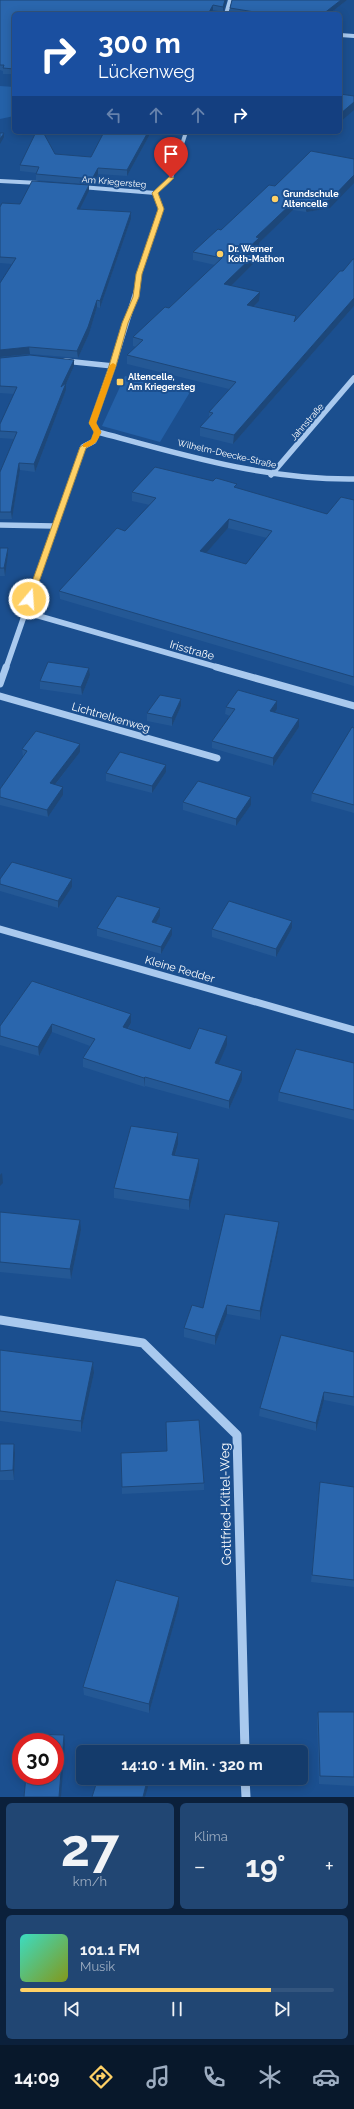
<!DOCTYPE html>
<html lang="de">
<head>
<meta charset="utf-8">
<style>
  :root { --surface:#143b6b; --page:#214673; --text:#f1f3f6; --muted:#9dadc1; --line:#33557e; --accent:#ffd166 }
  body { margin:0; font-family:Raleway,sans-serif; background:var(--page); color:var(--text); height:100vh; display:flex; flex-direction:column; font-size:15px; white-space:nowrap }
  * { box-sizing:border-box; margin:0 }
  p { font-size:13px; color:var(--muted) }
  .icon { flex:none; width:22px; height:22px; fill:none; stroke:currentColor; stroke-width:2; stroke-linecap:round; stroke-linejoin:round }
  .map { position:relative; height:1797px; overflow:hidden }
  .panel { display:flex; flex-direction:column; gap:6px; padding:6px; background:#0b203b; flex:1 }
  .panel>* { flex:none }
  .banner { position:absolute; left:12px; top:12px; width:330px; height:122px; border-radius:6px; box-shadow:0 2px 10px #0003,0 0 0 1px var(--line); background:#1a4fa0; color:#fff; overflow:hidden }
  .speed { position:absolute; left:12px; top:1733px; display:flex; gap:8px; font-size:20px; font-weight:700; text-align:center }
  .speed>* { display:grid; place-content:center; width:52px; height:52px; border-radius:50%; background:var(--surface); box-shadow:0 2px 10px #0003,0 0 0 1px var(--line); line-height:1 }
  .speed .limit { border:6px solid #d22; background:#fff; color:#111 }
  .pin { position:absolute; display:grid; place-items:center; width:34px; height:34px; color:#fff; margin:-41px -17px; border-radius:50% 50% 50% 0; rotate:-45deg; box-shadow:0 0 4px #0007 }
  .pin .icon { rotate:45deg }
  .me { position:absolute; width:44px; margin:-22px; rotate:18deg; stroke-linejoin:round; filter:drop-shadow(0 0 3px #0008) }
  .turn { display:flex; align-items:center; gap:14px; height:84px; padding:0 20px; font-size:18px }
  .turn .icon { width:52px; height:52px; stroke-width:2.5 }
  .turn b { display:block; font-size:28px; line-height:34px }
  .lanes { display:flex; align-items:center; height:38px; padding:0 20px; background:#0003; justify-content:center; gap:20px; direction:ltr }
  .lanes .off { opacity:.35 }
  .big { font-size:30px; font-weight:700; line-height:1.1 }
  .panel .tile { flex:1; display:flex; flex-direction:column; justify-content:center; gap:6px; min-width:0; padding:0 14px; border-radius:6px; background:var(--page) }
  .panel .dial { align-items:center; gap:0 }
  .dial b { font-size:52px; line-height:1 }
  .song { display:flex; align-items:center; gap:12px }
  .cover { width:48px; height:48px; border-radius:6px; background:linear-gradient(135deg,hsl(170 70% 55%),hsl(70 70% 35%)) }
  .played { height:4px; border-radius:2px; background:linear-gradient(90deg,var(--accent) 80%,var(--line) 80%) }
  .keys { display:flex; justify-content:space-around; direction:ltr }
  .heat { display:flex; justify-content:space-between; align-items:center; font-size:22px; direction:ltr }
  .panel .tiles { flex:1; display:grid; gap:6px; grid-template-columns:1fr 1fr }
  .tile:last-child { grid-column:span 2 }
  .trip { position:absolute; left:76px; top:1745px; width:232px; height:40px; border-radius:6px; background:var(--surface); box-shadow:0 2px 10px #0003,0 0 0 1px var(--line); font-weight:700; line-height:40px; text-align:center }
  .dock { display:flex; height:64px; justify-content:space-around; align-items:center; background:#08182b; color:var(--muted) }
  .dock .icon { width:28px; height:28px }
  .dock .active { color:var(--accent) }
  .dock b { font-size:18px; color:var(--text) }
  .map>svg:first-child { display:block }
</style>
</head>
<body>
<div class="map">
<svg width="354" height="1797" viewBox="0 0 354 1797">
  <rect width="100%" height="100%" fill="#1b4f8f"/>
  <path fill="#2461a8" d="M0,86L14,87V116L0,119Z
    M125,376L190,392L160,442L102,426Z"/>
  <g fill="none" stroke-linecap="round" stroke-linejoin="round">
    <path stroke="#a9c9ee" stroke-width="4" d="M226,14L230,0
      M340,35L354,36
      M0,181L39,183
      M81,187L155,193
      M137,290L139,274L161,209L155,193L171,178L186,132"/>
    <path stroke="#a9c9ee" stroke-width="5.5" d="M65,361L113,366
      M98,432C183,455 265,480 354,479
      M271,475L354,378
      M0,525L54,526
      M25,612L220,668
      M6,668L83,447L94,441L98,432L92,423L113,366L137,289"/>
    <path stroke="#a9c9ee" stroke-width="7" d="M216,667L354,706
      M0,684L6,667
      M0,696L217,758
      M0,929L354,1030"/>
    <path stroke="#a9c9ee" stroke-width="9" d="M0,1320L143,1343L237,1435L245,1752
      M245,1778L246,1797"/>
  </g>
  <path fill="#245895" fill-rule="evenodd" d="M0,0H227L223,12L213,10L211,14H14V74H3V71L0,70Z
    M232,0H347L329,14H236L230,13V8Z
    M104,132H149V136L127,176L98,174L93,185L36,180V174L37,173L20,171V165L55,154L91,157Z
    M319,132H329L327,134Z
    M269,185L330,208L307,212V211L306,212L293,210L259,243V246L250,255H254V263L231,286L259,301L254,306L296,321L354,259V306L233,444L200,436V427L209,417V412L229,389L127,364V355L136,347L133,346V337L169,308L215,265L193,260V252L221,230Z
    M89,191L80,209L131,219L100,308L97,307L89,334L78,358L30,354L0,357V283L12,264L0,263V207L20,204Z
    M0,358L74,360V366L66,384V390L35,472L20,470L12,519H0V472L14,439L0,438V424L14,394L0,393Z
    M237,488L327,514L354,500V686L60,599L59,591L125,531L150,505L132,501V492ZM228,528L267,538L246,564L206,553Z
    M0,548L8,555L5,576H0Z
    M89,668L90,675L82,695L40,689V681Z
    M277,701V709L274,712L299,727L273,766L212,748V741L230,716L225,714L226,707Z
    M181,706L172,726L147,721V713Z
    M354,728V813L311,801L312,793Z
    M22,749L80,752L55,785L63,795L48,817L0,805V789L23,757Z
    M166,772L152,793L106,781V773Z
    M251,797V805L236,826L183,810V802Z
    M0,879H72V887L58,908L0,891Z
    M160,908V916L156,923L172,928V935L161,954L97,936V928Z
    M292,921V928L276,957L212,937V929Z
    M32,981L131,1023L128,1029L190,1049L227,1045L218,1064L242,1071V1080L229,1109L145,1086V1087L83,1067V1058L90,1046L52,1032L39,1056L0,1045V1026Z
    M354,1063V1120L278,1101L279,1092Z
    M178,1144L175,1156L199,1169L189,1210L114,1198V1188Z
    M0,1212L81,1230L71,1279L0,1272Z
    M279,1222L278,1232L260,1320L227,1314L215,1345L184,1337V1328L203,1308Z
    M0,1350L93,1362L94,1373L81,1432L0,1421Z
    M354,1352V1406L324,1400L316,1431L259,1416L260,1408Z
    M166,1422L204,1483V1490L122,1494L121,1453L167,1451Z
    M0,1444H14L15,1453L14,1480H0Z
    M320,1482L354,1487V1587L311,1582Z
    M179,1606L149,1713L84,1695L83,1687Z
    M318,1712H354V1786L319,1784L317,1720Z"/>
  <path fill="#1d4779" d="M225,0H227L223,12V7Z
    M341,0H347L329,14H323Z
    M213,5V10L211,14H208Z
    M354,102V110L340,122V114Z
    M148,132H149V136L127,176V170Z
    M4,133V137L0,144V139Z
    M98,168V174L93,185L92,179Z
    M354,175V183L330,208L307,212V211L306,212V204L308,202Z
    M89,185V191L77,215V209Z
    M293,202V210L259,243V246L242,263V254L256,237Z
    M131,212V219L100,308V301Z
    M254,255V263L224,293V284Z
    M260,292L259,301L247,313V305Z
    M354,298V306L233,444L234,435Z
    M97,300V307L89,334L78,358L77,351Z
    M29,347L30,354L0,357V350Z
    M74,360V366L66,384V390L35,472L34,464L61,387Z
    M19,463L20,470L12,519L11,512Z
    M229,519L228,528L200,560V551Z
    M8,548V555L5,576L4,568Z
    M89,668L90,675L82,695L81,687Z
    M181,699V706L172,726V718Z
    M277,701V709L270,719V711Z
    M299,719V727L273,766V758Z
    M80,744V752L50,791V783Z
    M166,765V772L152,793V786Z
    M63,787V795L48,817L47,810Z
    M251,797V805L236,826V819Z
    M72,879V887L58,908V901Z
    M160,908V916L152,930V922Z
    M292,921V928L276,957V949Z
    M172,928V935L161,954V947Z
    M131,1014V1023L123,1036V1027Z
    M52,1024V1032L39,1056L38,1047Z
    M227,1036V1045L215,1072V1063Z
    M242,1071V1080L229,1109V1101Z
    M145,1077V1087L144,1078Z
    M178,1133V1144L172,1165V1155Z
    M199,1159V1169L189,1210V1200Z
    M2,1173L3,1183L0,1186V1175Z
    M80,1220L81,1230L71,1279L70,1269Z
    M279,1222L278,1232L260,1320V1311Z
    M227,1305V1314L215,1345V1336Z
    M93,1362L94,1373L81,1432V1421Z
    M324,1392V1400L316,1431V1423Z
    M14,1444L15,1453L14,1480L13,1470Z
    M179,1597V1606L149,1713V1704Z
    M64,1735L65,1744L61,1797H59Z
    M147,1781L148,1787L145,1797H143Z"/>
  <path fill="#2a66ad" stroke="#1d4779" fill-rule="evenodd" d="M0,0H225L223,7L213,5L208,14H14V69L3,68L4,65H0Z
    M232,0H341L323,14H267L230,8Z
    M340,94L354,96V102L340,114Z
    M36,132H43L55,154L91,157L104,132H148L127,170L98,168L92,179L36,174L39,167L20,165Z
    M0,133H4L0,139Z
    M311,151L354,159V175L330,200L308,204V202L306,204L293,202L256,237L259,238L242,254L254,255L224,284L260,292L247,305L296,316L294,322L340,271H343L353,259H354V298L234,435L200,427L213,413L209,412L236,382L127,355L143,340L133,337L165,307L169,308L222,258L193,252L218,229L221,230L269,185L275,186Z
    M32,181L89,185L77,209L131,212L100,301L97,300L88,327L77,351L29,347L0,350V283L16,258L0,257V207L2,203L20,204Z
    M30,355L74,360L61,387L66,383L34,464L19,463L11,512H0V472L17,432L0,431V424L17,387L0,386V358Z
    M155,467L213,481L216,478L237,484L234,487L327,514L341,497L354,500V677L59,591L117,528L125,531L156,498L132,492ZM229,519L272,531L246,564L200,551Z
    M0,548H8L4,568H0Z
    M48,662L89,668L81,687L40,681Z
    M238,690L277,701L270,711L299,719L273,758L212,741L235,709L226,707Z
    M160,695L181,699L172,718L147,713Z
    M352,727L354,728V805L312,793Z
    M36,731L80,744L50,783L63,787L47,810L0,797V789L27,751L22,749Z
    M120,752L166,765L152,786L106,773Z
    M198,781L251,797L236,819L183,802Z
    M12,862L72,879L58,901L0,884V879Z
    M117,896L160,908L152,922L172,928L161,947L97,928Z
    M229,901L292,921L276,949L212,929Z
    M32,981L131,1014L123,1027L190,1049L199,1028L227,1036L215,1063L242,1071L229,1101L145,1077L144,1078L83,1058L95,1039L52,1024L38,1047L0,1036V1026Z
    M296,1049L354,1063V1110L279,1092Z
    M131,1126L178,1133L172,1155L199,1159L189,1200L114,1188Z
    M0,1212L80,1220L70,1269L0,1262Z
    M225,1214L279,1222L260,1311L227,1305L215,1336L184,1328L192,1305L203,1308Z
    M281,1335L354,1352V1397L324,1392L316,1423L260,1408Z
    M0,1350L93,1362L81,1421L0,1411Z
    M199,1420L204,1483L122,1487L121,1453L167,1451L166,1422Z
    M0,1444H14L13,1470L0,1471Z
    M320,1482L354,1487V1580L312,1575Z
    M116,1580L179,1597L149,1704L83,1687Z
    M318,1712H354V1777L320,1776Z
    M30,1734L64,1735L59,1797H24L26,1776H55V1742H29Z
    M98,1778H138L147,1781L143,1797H92Z"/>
  <path fill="#ffd166" stroke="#a68842" d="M169,177L174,178L158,193L164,209L142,274L139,297L128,323L116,366L96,423L101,432L96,442L86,448L33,599L27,601L26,599L80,447L91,440L94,432L89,423L109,366L122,323L133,297L136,274L158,209L152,193Z"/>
  <path fill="#f59e0b" d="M113,363L116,365L96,423L101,432C98,441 93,448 83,447V444L91,440L94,432L89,423L110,365Z"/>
  <g fill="#ffd166" stroke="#1b4f8f" stroke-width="1.5">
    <circle cx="275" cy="199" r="4"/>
    <circle cx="220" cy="254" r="4"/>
    <rect x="116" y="378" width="8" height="8" rx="2"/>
  </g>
  <g text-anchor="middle" stroke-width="4" stroke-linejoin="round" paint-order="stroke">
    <g font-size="9" fill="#fff" stroke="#1b4f8f">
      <text transform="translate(114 182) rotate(5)" y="3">Am Kriegersteg</text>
      <text transform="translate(307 422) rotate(-49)" y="3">Jahnstraße</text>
      <text transform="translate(227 454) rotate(13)" y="3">Wilhelm-Deecke-Straße</text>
    </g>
    <g font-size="9" font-weight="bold" fill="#fff" stroke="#1b4f8f" text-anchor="start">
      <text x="283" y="197">Grundschule<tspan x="283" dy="10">Altencelle</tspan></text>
      <text x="228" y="252">Dr. Werner<tspan x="228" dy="10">Koth-Mathon</tspan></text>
      <text x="128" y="380">Altencelle,<tspan x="128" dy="10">Am Kriegersteg</tspan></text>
    </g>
    <g font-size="11" fill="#fff" stroke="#1b4f8f">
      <text transform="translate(192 650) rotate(16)" y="4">Irisstraße</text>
      <text transform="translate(111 717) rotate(16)" y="4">Lichtnelkenweg</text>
      <text transform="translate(180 969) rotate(16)" y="4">Kleine Redder</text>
    </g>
    <g font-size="13" fill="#fff" stroke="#1b4f8f">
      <text transform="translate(225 1504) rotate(-91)" y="5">Gottfried-Kittel-Weg</text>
    </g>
  </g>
</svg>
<div class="speed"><div class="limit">30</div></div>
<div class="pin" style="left:171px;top:178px;background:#d93025"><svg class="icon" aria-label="arrive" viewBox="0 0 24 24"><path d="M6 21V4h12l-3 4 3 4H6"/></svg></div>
<svg class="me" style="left:29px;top:599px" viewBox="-20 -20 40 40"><circle r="17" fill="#ffd166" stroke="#fff" stroke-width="3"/><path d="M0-11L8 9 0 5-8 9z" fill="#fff"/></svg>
<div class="trip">14:10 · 1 Min. · 320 m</div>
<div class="banner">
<div class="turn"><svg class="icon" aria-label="right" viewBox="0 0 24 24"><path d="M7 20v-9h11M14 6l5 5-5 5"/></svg><div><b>300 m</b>Lückenweg</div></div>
<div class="lanes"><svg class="icon off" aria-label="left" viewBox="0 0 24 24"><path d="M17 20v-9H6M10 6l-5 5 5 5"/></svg><svg class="icon off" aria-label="ahead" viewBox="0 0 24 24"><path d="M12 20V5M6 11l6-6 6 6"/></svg><svg class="icon off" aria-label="ahead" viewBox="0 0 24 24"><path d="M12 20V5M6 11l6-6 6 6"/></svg><svg class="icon" aria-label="right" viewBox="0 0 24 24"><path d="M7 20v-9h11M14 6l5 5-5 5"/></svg></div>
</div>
</div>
<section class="panel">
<div class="tiles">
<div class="tile dial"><b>27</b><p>km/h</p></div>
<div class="tile"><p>Klima</p>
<div class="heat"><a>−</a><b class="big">19°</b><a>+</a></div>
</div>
<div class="tile">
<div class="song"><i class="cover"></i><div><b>101.1 FM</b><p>Musik</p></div></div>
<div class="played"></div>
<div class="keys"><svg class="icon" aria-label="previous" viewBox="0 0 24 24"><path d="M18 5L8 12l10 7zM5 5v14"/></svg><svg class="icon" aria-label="pause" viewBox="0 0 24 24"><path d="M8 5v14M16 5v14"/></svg><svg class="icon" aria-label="next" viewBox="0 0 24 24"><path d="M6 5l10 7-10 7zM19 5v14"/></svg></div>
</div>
</div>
</section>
<nav class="dock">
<b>14:09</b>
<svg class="icon active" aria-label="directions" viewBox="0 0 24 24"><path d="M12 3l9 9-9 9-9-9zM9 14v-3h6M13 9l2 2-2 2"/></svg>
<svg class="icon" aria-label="music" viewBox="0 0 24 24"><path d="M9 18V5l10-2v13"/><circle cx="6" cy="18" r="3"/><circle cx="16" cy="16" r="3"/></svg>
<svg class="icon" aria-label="phone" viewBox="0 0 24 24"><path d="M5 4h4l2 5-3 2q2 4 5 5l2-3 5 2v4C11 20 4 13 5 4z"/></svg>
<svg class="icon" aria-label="climate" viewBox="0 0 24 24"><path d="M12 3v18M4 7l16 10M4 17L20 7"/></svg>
<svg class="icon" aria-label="car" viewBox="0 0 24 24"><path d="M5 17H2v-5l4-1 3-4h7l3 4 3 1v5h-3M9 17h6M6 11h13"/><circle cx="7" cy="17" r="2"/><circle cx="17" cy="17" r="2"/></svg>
</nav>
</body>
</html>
